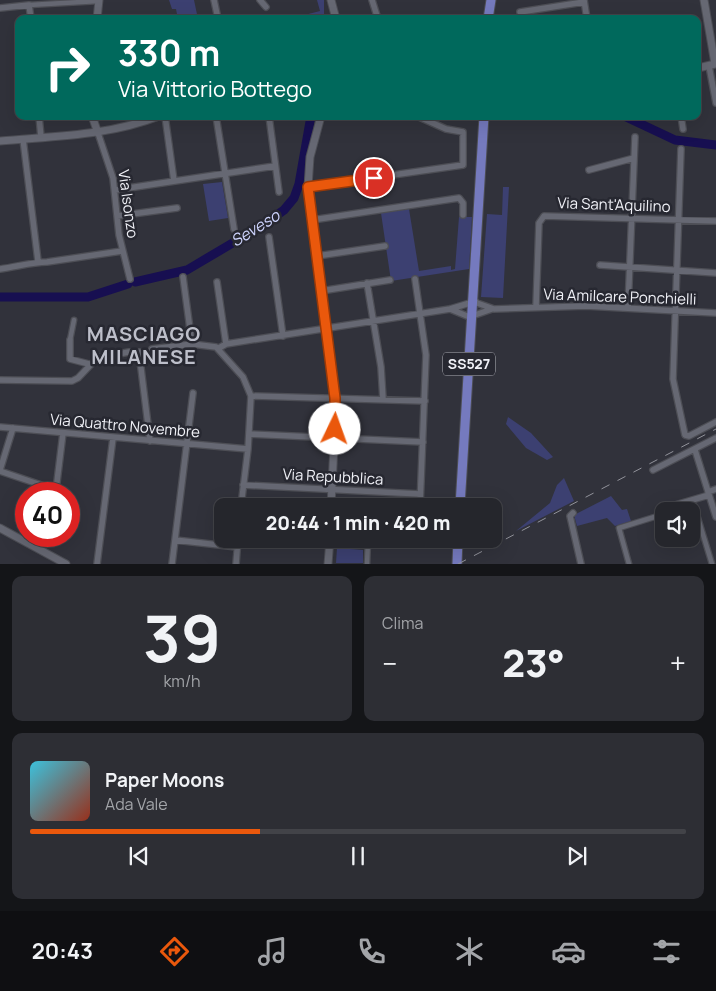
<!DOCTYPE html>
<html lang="it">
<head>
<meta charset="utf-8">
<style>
  :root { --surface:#25262c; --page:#2d2e34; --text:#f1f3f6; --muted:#a3a5a9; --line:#424348; --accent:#ea580c }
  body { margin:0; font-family:Manrope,sans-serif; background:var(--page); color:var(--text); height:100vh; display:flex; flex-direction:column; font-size:19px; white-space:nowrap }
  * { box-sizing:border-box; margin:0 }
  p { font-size:16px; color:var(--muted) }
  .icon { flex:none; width:28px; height:28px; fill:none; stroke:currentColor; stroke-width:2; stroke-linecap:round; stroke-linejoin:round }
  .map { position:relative; height:564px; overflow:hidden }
  .sheet { display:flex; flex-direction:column; gap:12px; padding:12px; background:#141518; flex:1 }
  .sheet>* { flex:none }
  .guide { position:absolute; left:15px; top:15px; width:686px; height:105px; border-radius:10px; box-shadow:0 5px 20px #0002,0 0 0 1px var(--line); background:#00695c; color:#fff; overflow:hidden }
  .controls { position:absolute; left:655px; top:502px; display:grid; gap:10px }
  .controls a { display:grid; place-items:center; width:45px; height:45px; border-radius:10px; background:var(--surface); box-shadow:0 5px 20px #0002,0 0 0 1px var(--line); font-size:25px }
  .speed { position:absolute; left:15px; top:482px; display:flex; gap:10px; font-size:25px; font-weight:700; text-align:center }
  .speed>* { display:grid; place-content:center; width:65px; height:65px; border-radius:50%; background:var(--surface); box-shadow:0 5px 20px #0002,0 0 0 1px var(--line); line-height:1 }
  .speed .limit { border:8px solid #d22; background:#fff; color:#111 }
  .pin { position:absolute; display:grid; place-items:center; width:42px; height:42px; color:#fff; margin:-21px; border:2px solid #fff; border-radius:50%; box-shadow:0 1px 5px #0007 }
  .me { position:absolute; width:55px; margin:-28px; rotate:3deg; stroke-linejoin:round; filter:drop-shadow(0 0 4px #0008) }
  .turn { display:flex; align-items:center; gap:18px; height:105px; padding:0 20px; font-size:22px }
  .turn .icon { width:65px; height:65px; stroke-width:2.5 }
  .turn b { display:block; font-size:35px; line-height:42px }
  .big { font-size:38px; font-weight:800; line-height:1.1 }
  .sheet .card { flex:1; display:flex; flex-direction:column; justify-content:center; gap:8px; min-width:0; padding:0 18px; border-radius:10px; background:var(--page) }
  .sheet .dial { align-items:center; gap:0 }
  .dial b { font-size:65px; line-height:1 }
  .song { display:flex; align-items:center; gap:15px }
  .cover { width:60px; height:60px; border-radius:8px; background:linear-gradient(135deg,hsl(190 70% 55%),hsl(10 70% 35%)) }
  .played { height:5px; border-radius:2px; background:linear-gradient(90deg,var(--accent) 35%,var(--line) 35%) }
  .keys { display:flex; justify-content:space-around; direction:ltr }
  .heat { display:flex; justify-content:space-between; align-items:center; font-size:28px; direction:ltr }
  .sheet .tiles { flex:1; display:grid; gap:12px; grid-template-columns:1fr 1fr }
  .card:last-child { grid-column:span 2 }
  .trip { position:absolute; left:214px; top:498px; width:288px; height:50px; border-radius:10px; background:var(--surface); box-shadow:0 5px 20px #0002,0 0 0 1px var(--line); font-weight:800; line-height:50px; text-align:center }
  .menu { display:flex; height:80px; justify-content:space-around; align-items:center; background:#0f0f12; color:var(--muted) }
  .menu .icon { width:35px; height:35px }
  .menu .active { color:var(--accent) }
  .menu b { font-size:22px; color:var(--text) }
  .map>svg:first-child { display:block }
</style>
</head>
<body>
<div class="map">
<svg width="716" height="564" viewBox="0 0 716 564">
  <rect width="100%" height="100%" fill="#31323b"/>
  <path fill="#3c4071" d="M169,0H194L198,19H178L176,9H172Z
    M317,0H324V19H289L320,11Z
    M222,182L228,218L209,221L203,184Z
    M503,187H509L503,298L481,297L487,214L502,215Z
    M409,209L419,271L451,266V270L455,269L459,217H472L469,269L391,281L381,213Z
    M508,417L531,433L553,457L547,460L526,448L506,424Z
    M564,478L574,501L516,531L550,503L557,485Z
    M611,496L622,510L627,509L631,521L615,526L607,518L577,526L574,515Z
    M337,548L363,550V563H336Z"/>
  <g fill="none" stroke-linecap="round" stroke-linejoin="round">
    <path stroke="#170f51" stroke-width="9" d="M508,116H529
      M624,116L675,140L716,145
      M135,282L187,270L263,225L284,210L294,198L299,184L311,116
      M0,297H88L128,284"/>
    <g stroke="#4d4e55" stroke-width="7">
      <path id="pedestrian" d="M29,5L99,1
        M70,340L74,320
        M673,511L694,505L712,564
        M367,564L368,541
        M629,564L619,528L664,514"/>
    </g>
    <g stroke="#4d4e55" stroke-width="8">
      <path id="minor" d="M214,0L217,14
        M260,0L266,7
        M372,0L378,19
        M584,0L587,19
        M0,8L29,5L31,19
        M520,12L584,2
        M709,66L716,103
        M39,116L41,137
        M165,116L174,181
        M216,116L234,229
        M269,116L279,192
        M681,116L683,129
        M98,133L113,178L119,235L130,279
        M23,139L38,261
        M681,149L673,379L685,435L689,436L716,422
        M589,170L634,158
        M308,187L463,165V132L446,129L417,116
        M115,190L275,166
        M117,216L177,208
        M312,220L459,198L463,203V215
        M269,237L283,336
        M317,256L385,246
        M600,265L716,273
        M0,269C16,267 32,262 47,262L122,251
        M183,277L192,344
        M415,279L426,355L420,506
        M217,282L226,344
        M367,283L381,367L383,399
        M321,291L390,280
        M473,299L477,303L494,309L586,306L716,313
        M536,307L539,223L544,216L716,221
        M628,308L635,137
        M450,309L472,318
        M472,316L492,309
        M70,340V359L89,364
        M219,348L226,344L450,309L473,302
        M152,349L192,344L216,347L243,377L251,396L248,449L241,506
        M139,352L150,441
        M0,380L72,381L78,378L97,358L129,352
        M251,396L425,401
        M0,427L248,449
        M250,434L423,442
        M695,450L716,517
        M0,470L13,428
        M653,470L716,438
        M0,471L56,490L63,433
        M243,485L420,494
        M708,492L716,489
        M665,508L709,495
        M573,513L570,516L581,564
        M325,539L415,544L419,539
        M175,540L237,547
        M97,564L113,438
        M172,564L193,393
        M236,564L238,539"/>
    </g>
    <g stroke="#4d4e55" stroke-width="9">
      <path id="tertiary" d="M331,0L336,19
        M97,19L99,0
        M698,68L715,64L704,0
        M92,116L98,133
        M321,116L310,157L308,187L336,404L331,506
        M0,141C54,136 108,136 159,116
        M0,528L66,564
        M328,564L330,539"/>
    </g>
    <g stroke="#4d4e55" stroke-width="11">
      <path id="primary" d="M488,19L491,0
        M460,506L484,116
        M457,564L458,539"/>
    </g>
    <use href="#pedestrian" stroke="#666873" stroke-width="4.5"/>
    <use href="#minor" stroke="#666873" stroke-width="5.5"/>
    <use href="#tertiary" stroke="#666873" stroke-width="7"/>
    <use href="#primary" stroke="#757abe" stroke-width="9"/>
    <path stroke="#92939b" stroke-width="1" stroke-dasharray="9 9" stroke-linecap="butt" d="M458,564L716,429"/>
  </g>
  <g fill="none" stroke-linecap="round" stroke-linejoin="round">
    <g stroke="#983908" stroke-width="12">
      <path id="route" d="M335,429V398L308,187L374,178"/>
    </g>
    <use href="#route" stroke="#ea580c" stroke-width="9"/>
  </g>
  <g text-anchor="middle" stroke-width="5" stroke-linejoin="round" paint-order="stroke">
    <rect fill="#272831" stroke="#b4b5bc" stroke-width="1" x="443" y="352.5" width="52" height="23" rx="4"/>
    <g font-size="14" font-weight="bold" fill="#f0f1f7">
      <text x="469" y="369">SS527</text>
    </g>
    <g font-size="15" fill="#f0f1f7" stroke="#272831">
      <text transform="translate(128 204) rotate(82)" y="5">Via Isonzo</text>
      <text transform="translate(614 205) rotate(2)" y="5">Via Sant'Aquilino</text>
      <text transform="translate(620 297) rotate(2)" y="5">Via Amilcare Ponchielli</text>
      <text transform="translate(125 426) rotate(5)" y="5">Via Quattro Novembre</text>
      <text transform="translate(333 477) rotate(3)" y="5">Via Repubblica</text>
    </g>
    <g font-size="16" font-style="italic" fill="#cdd3fc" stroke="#272831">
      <text transform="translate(255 228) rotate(-32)" y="6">Seveso</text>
    </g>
    <g font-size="20" font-weight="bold" letter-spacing="1" fill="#bdbfca" stroke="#272831">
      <text x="144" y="341">MASCIAGO<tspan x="144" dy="23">MILANESE</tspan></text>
    </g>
  </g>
</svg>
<div class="controls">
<a><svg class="icon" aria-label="sound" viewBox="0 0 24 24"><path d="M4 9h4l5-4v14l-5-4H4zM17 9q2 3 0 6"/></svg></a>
</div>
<div class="speed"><div class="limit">40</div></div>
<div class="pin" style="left:374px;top:178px;background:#d93025"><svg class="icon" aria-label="arrive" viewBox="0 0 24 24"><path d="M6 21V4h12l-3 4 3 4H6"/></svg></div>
<svg class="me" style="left:335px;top:429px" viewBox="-20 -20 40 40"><circle r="19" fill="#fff"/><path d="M0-13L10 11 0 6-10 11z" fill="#ea580c"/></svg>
<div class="trip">20:44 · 1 min · 420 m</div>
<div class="guide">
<div class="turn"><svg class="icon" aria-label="right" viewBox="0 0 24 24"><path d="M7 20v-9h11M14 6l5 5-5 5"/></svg><div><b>330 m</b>Via Vittorio Bottego</div></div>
</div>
</div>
<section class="sheet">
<div class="tiles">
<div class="card dial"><b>39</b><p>km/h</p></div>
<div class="card"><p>Clima</p>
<div class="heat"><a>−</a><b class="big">23°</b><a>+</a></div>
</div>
<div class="card">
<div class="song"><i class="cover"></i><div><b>Paper Moons</b><p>Ada Vale</p></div></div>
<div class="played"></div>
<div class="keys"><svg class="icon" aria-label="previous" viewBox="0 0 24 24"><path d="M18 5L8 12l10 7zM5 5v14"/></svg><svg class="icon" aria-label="pause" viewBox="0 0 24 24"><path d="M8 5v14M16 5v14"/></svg><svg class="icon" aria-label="next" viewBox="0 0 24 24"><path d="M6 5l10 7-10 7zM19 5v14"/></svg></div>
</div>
</div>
</section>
<nav class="menu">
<b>20:43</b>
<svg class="icon active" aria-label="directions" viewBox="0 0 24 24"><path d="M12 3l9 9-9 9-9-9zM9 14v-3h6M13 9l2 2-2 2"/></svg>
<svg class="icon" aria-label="music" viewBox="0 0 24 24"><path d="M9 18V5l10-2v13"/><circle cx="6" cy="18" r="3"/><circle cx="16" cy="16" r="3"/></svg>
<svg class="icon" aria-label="phone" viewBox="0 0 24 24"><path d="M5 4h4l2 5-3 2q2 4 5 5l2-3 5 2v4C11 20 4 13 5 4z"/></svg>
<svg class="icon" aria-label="climate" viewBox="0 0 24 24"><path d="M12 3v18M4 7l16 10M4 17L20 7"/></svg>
<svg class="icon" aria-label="car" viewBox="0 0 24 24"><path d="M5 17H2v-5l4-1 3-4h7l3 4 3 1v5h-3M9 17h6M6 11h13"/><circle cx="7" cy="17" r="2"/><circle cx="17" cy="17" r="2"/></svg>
<svg class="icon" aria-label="filters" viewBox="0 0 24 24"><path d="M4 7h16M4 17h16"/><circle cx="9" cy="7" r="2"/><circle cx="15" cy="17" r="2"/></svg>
</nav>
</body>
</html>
